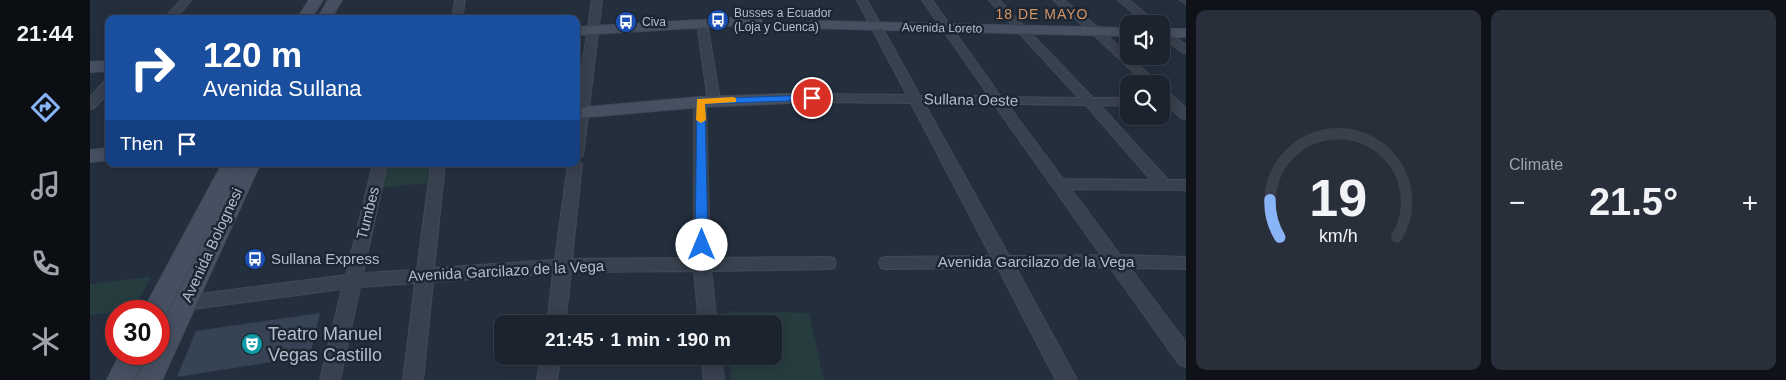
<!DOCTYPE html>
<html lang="en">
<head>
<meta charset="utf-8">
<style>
  :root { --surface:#1b232e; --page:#282f3a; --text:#f1f3f6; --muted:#a0a4aa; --line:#39404a; --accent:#8ab4f8 }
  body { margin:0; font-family:Arial,sans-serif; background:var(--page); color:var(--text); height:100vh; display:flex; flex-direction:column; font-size:19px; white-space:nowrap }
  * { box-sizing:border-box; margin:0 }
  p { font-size:16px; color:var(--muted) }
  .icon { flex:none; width:28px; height:28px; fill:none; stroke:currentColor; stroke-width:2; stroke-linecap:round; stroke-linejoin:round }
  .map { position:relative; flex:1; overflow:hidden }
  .panel { display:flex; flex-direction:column; gap:10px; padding:10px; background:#0f1319; width:600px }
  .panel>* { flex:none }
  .top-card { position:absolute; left:15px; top:15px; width:475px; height:152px; border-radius:10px; box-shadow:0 2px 12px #0003,0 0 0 1px var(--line); background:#1a4fa0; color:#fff; overflow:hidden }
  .fabs { position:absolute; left:1030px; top:15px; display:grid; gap:10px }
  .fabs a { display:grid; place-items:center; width:50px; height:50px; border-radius:10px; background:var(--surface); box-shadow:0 2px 12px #0003,0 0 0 1px var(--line); font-size:25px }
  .speed { position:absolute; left:15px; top:300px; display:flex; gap:10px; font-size:25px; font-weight:700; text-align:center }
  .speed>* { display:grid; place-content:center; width:65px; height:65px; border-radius:50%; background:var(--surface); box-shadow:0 2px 12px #0003,0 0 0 1px var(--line); line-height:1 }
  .speed .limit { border:8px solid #d22; background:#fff; color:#111 }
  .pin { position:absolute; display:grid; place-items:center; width:42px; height:42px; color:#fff; margin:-21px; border:2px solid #fff; border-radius:50%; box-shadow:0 1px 5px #0007 }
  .me { position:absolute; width:55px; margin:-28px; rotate:0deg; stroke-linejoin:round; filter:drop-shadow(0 0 4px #0008) }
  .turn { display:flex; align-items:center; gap:18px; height:105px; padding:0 15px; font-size:22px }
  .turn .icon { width:65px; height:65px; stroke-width:2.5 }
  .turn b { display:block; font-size:35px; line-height:42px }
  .then { display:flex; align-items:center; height:48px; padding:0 15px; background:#0003; gap:10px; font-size:19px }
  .big { font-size:38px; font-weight:700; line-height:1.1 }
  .panel .widget { flex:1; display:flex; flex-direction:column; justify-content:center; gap:8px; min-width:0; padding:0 18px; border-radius:10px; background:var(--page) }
  .panel .dial { align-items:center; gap:0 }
  .dial svg { height:130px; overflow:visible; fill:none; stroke:var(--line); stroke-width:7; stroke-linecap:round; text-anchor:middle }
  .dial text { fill:var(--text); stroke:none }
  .heat { display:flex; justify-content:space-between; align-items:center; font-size:28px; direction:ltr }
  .panel .tiles { flex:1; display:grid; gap:10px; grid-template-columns:repeat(2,1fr) }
  .trip { position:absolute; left:404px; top:315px; width:288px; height:50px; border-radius:10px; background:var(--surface); box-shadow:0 2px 12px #0003,0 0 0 1px var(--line); font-weight:700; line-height:50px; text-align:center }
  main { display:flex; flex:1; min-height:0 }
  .tab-bar { display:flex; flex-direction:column; width:90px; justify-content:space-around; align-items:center; background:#0b0e12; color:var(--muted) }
  .tab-bar .icon { width:35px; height:35px }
  .tab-bar .selected { color:var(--accent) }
  .tab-bar b { font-size:22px; color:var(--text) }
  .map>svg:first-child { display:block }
</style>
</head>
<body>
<main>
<nav class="tab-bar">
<b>21:44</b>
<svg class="icon selected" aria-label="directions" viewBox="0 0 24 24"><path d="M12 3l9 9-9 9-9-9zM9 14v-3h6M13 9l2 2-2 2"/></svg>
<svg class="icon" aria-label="music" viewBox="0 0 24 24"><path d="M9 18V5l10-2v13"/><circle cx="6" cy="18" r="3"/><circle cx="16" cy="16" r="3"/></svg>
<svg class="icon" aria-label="phone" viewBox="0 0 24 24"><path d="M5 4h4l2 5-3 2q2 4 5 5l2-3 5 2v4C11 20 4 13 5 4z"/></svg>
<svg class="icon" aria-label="climate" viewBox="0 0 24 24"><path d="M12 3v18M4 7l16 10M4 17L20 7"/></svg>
</nav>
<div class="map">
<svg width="1096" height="380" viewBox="0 0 1096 380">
  <rect width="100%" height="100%" fill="#242f3e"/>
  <path fill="#263c3f" d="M297,164H339L337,183L292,188Z
    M61,277L43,310L0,315V284Z
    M636,311L719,313L734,380H641L639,356H682V324H637Z"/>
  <path fill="#364354" d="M230,313L220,356L87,377L106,331Z"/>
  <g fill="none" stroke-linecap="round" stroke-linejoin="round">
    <g stroke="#414a57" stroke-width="2">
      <path id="street" d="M91,0H101L85,19H74Z
        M365,0H375L372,19H362Z
        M502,0H512L493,156L487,160L492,164L482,259L604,258V102L610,98L616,102L620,258L738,257L744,258L746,263L744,268L738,269L621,271L627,324H609L604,271L481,272L475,324H457L463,273L343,282L333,380H313L325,283L270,287L250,380H230L252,289L95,310L89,308L86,303L89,298L95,296L256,275L283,164H297L273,273L327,270L341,164H355L344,268L465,260L478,164H486V107Z
        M767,0H777L830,96H899L832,0H842L911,97L989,98L899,0H909L1003,98H1039V106L1010,105L1078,180H1096V190L981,189L1030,255L1096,257V269L1040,268L1096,343V367L1089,364L1020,267L926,268L987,380H966L908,268L797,269L791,268L789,263L791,258L797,257L901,256L821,103L722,102L716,98L722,94L817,95ZM834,103L904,104L1011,255L919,256ZM917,104L996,105L1061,180L973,179Z
        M963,0H974L1010,29L1069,84H1056L1002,33Z
        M1028,0H1039L1068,24H1056Z
        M1090,0H1096V4Z
        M612,20L617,23L630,101L624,105L618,101L607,23Z
        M1071,27L1096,45V53L1092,52L1071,36Z
        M19,80V92L4,108L0,109V97L15,81Z
        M1071,88L1075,89L1096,108V119L1091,118L1071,99Z
        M451,356H471L467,380H447Z
        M611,356H631L634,380H614Z"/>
    </g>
    <g stroke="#414a57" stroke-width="2">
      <path id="secondary" d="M219,0H233L221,19H207Z
        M238,0H252L241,19H227Z
        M665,17L670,18L672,21L670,24L486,35V27Z
        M725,21L1039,28V36L720,28L718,25L720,22Z
        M1071,29H1096V37H1071Z
        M19,61V71L0,72V62Z
        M722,93L728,94L730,98L728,102L610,107L486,118V108L610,97Z
        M19,148V160L0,162V150Z
        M132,164H170L72,380H46L58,354H69V332L148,169L74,318L69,320V311H53Z
        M30,354H56L44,380H17Z"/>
    </g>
    <use href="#street" fill="#38414e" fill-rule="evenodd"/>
    <use href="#secondary" fill="#465061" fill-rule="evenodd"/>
  </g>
  <path fill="#1a73e8" stroke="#114b97" d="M722,95L726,96V100L615,104L618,245L616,248H607L605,245L607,99Z"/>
  <path fill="#f59e0b" d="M643,97L646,98V102L615,104L616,120L611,123L606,120L607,99Z"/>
  <defs>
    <g id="bus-disc" transform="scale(1.125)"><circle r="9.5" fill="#1a4fb4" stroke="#1d2633"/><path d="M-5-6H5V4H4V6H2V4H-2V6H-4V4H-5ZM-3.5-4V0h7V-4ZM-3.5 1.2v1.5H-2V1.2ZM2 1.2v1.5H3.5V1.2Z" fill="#fff"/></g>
    <g id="theatre-disc" transform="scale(1.125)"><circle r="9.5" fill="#0f9aa8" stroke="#1d2633"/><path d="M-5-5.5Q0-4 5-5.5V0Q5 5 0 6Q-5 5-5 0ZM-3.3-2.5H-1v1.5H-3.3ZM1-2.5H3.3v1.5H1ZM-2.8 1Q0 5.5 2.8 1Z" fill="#fff"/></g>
  </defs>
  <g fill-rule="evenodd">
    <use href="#bus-disc" x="628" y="20"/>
    <use href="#bus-disc" x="536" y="22"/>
    <use href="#bus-disc" x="165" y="259"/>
    <use href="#theatre-disc" x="162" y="344"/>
  </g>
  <g text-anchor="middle" stroke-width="5" stroke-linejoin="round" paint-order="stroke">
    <g font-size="12" fill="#b4bcc9" stroke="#1d2633" text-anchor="start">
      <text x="644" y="17">Busses a Ecuador<tspan x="644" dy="14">(Loja y Cuenca)</tspan></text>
      <text x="552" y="26">Civa</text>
    </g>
    <g font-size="12" fill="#b4bcc9" stroke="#1d2633">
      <text transform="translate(852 28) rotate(1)" y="4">Avenida Loreto</text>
    </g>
    <g font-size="14" letter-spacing="1" fill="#d59563" stroke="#1d2633">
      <text x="952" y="19">18 DE MAYO</text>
    </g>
    <g font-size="15" fill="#b4bcc9" stroke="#1d2633">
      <text transform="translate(881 100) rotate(1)" y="5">Sullana Oeste</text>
      <text transform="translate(278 213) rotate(-76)" y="5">Tumbes</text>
      <text transform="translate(122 245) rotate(-65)" y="5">Avenida Bolognesi</text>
      <text x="946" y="267">Avenida Garcilazo de la Vega</text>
      <text transform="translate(416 271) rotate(-3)" y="5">Avenida Garcilazo de la Vega</text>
    </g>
    <g font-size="15" fill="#b4bcc9" stroke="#1d2633" text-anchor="start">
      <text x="181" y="264">Sullana Express</text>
    </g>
    <g font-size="18" fill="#b4bcc9" stroke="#1d2633" text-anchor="start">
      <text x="178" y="340">Teatro Manuel<tspan x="178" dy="21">Vegas Castillo</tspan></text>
    </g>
  </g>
</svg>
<div class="fabs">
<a><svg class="icon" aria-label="sound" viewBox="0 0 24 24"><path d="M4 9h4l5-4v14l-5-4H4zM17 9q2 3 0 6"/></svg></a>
<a><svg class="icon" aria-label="search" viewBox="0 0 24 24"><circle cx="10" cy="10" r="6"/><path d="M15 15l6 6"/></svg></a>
</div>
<div class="speed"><div class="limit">30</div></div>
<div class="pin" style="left:722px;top:98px;background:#d93025"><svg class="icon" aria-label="arrive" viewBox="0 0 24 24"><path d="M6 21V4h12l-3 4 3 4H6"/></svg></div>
<svg class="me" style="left:612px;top:245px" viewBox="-20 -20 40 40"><circle r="19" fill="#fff"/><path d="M0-13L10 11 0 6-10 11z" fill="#1a73e8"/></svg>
<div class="trip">21:45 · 1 min · 190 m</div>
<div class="top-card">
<div class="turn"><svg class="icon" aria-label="right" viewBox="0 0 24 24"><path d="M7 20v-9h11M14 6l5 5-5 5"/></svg><div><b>120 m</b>Avenida Sullana</div></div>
<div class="then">Then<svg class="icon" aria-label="arrive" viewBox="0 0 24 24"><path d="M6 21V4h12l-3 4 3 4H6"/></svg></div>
</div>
</div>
<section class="panel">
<div class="tiles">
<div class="widget dial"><svg viewBox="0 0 100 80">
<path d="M14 69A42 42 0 1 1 86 69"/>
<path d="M14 69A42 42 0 0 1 8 46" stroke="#8ab4f8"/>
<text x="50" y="56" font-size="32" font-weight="700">19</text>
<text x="50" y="72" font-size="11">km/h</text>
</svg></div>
<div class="widget"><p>Climate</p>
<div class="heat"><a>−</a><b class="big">21.5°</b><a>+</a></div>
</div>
</div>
</section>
</main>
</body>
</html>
